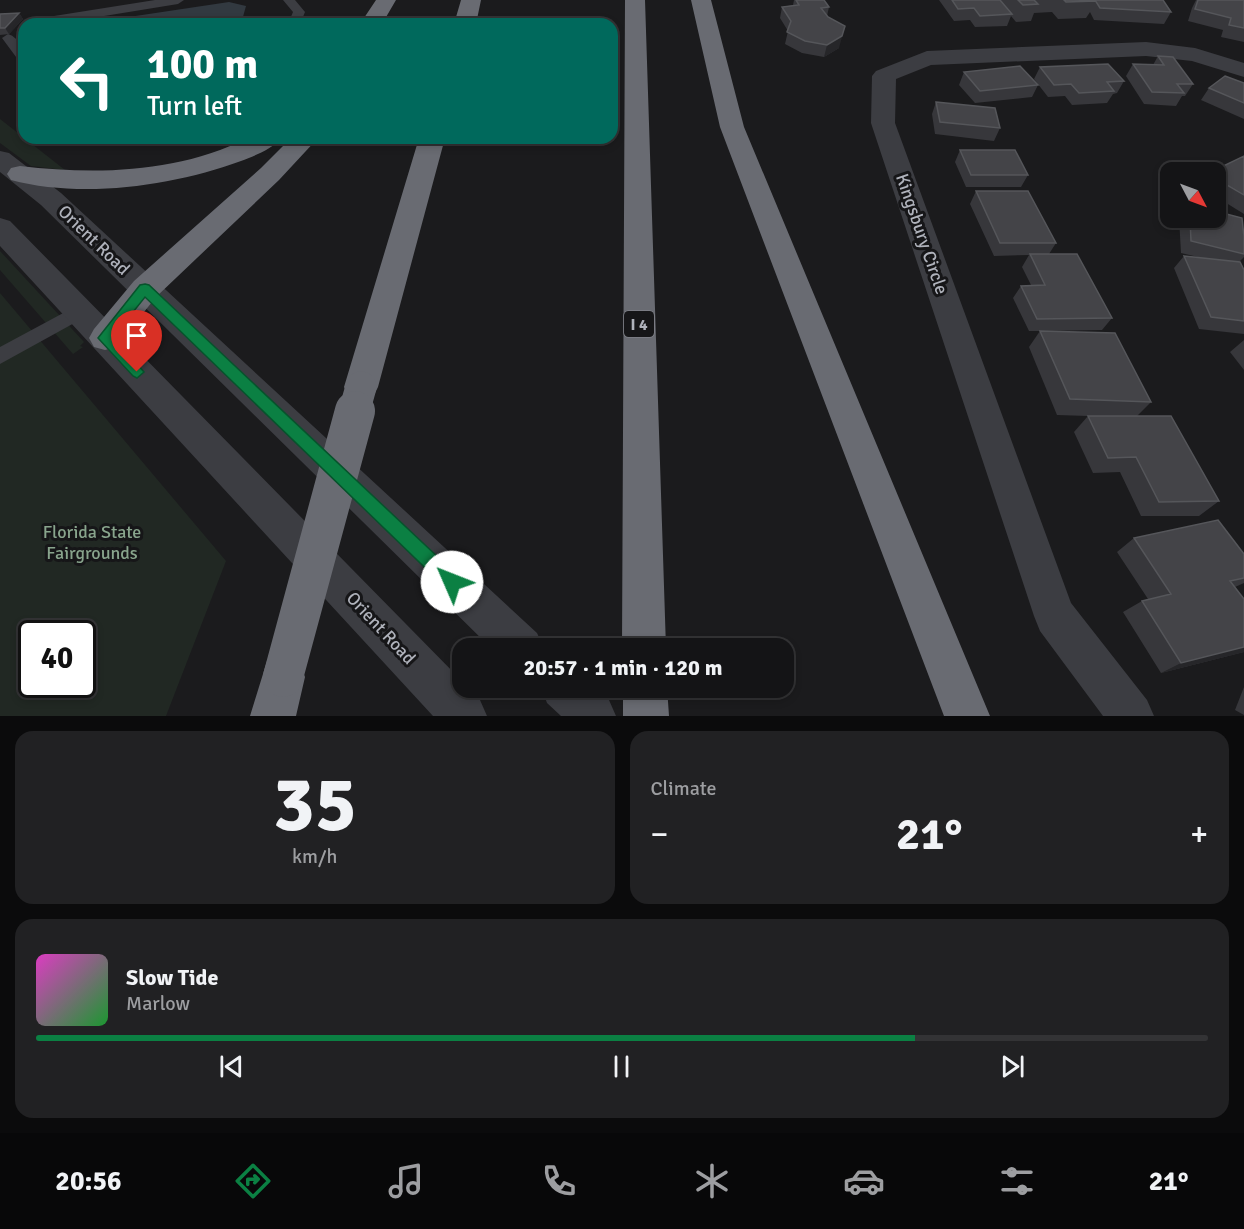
<!DOCTYPE html>
<html lang="en">
<head>
<meta charset="utf-8">
<style>
  :root { --surface:#141416; --page:#212123; --text:#f1f3f6; --muted:#9d9ea1; --line:#333335; --accent:#0b8043 }
  body { margin:0; font-family:Signika,sans-serif; background:var(--page); color:var(--text); height:100vh; display:flex; flex-direction:column; font-size:22px; white-space:nowrap }
  * { box-sizing:border-box; margin:0 }
  p { font-size:20px; color:var(--muted) }
  .icon { flex:none; width:33px; height:33px; fill:none; stroke:currentColor; stroke-width:2; stroke-linecap:round; stroke-linejoin:round }
  .map { position:relative; height:716px; overflow:hidden }
  .panel { display:flex; flex-direction:column; gap:15px; padding:15px; background:#0b0b0c; flex:1 }
  .panel>* { flex:none }
  .guide { position:absolute; left:18px; top:18px; width:600px; height:126px; border-radius:18px; box-shadow:0 3px 9px #0003,0 0 0 2px var(--line); background:#00695c; color:#fff; overflow:hidden }
  .needle { width:39px; rotate:131deg }
  .buttons { position:absolute; left:1160px; top:162px; display:grid; gap:12px }
  .buttons a { display:grid; place-items:center; width:66px; height:66px; border-radius:12px; background:var(--surface); box-shadow:0 3px 9px #0003,0 0 0 2px var(--line); font-size:30px }
  .speed { position:absolute; left:18px; top:620px; display:flex; gap:12px; font-size:30px; font-weight:700; text-align:center }
  .speed>* { display:grid; place-content:center; width:78px; height:78px; border-radius:50%; background:var(--surface); box-shadow:0 3px 9px #0003,0 0 0 2px var(--line); line-height:1 }
  .speed .limit { border:3px solid #111; border-radius:9px; background:#fff; color:#111 }
  .pin { position:absolute; display:grid; place-items:center; width:51px; height:51px; color:#fff; margin:-62px -26px; border-radius:50% 50% 50% 0; rotate:-45deg; box-shadow:0 0 6px #0007 }
  .pin .icon { rotate:45deg }
  .me { position:absolute; width:66px; margin:-33px; rotate:314deg; stroke-linejoin:round; filter:drop-shadow(0 0 4px #0008) }
  .turn { display:flex; align-items:center; gap:21px; height:126px; padding:0 30px; font-size:27px }
  .turn .icon { width:78px; height:78px; stroke-width:2.5 }
  .turn b { display:block; font-size:42px; line-height:51px }
  .big { font-size:45px; font-weight:800; line-height:1.1 }
  .panel .widget { flex:1; display:flex; flex-direction:column; justify-content:center; gap:9px; min-width:0; padding:0 21px; border-radius:18px; background:var(--page) }
  .panel .dial { align-items:center; gap:0 }
  .dial b { font-size:78px; line-height:1 }
  .song { display:flex; align-items:center; gap:18px }
  .cover { width:72px; height:72px; border-radius:9px; background:linear-gradient(135deg,hsl(310 70% 55%),hsl(130 70% 35%)) }
  .played { height:6px; border-radius:3px; background:linear-gradient(90deg,var(--accent) 75%,var(--line) 75%) }
  .keys { display:flex; justify-content:space-around; direction:ltr }
  .heat { display:flex; justify-content:space-between; align-items:center; font-size:33px; direction:ltr }
  .panel .tiles { flex:1; display:grid; gap:15px; grid-template-columns:1fr 1fr }
  .widget:last-child { grid-column:span 2 }
  .trip { position:absolute; left:452px; top:638px; width:342px; height:60px; border-radius:18px; background:var(--surface); box-shadow:0 3px 9px #0003,0 0 0 2px var(--line); font-weight:800; line-height:60px; text-align:center }
  .menu { display:flex; height:96px; justify-content:space-around; align-items:center; background:#080809; color:var(--muted) }
  .menu .icon { width:42px; height:42px }
  .menu .selected { color:var(--accent) }
  .menu b { font-size:27px; color:var(--text) }
  .map>svg:first-child { display:block }
</style>
</head>
<body>
<div class="map">
<svg width="1244" height="716" viewBox="0 0 1244 716">
  <rect width="100%" height="100%" fill="#1b1b1d"/>
  <path fill="#212823" fill-rule="evenodd" d="M0,119L65,170L31,166L0,143Z
    M0,251L84,342L80,346L83,347L73,354L0,270Z
    M0,293L226,561L166,716H0ZM32,633H82V684H32Z"/>
  <path fill="#323940" d="M229,2L246,6L241,24H82Z"/>
  <g fill="none" stroke-linecap="round" stroke-linejoin="round">
    <path fill="#3c3d42" fill-rule="evenodd" d="M155,0H184L178,4L55,24H39L54,16Z
      M283,0H295L305,12L300,24H288L293,12Z
      M8,34C20,38 24,50 24,62L19,61L2,38Z
      M80,304L87,306L89,311L87,316L0,364V347Z"/>
    <path fill="#3c3d42" fill-rule="evenodd" d="M1146,42L1195,48L1244,63V77L1192,61L1146,56L931,65L896,79L895,123L1071,603L1147,700L1154,716H1103L1040,631L1034,616L871,123L872,76L876,71L927,51Z"/>
    <path fill="#3c3d42" fill-rule="evenodd" d="M0,151L9,153L61,193L537,633L544,648H491L41,205L0,172Z
      M0,218L10,221L462,681V687H467L480,700L487,716H433L0,246Z
      M541,687H595L609,700L616,716H561L547,703Z"/>
    <path fill="#696b72" fill-rule="evenodd" d="M376,0H396L382,24H360Z
      M461,0H481L476,24H454Z
      M625,0H645L666,648H622Z
      M691,0H711L744,127L990,716H944L720,127Z
      M248,138H281C273,149 254,156 241,161C173,186 82,199 11,180L7,174L11,168L20,166C97,175 177,173 248,138Z
      M291,138H318L279,180L156,297L116,347L105,350L94,347L89,338L94,329L134,281L261,168Z
      M419,138H445L378,387L373,397L361,401L349,397L344,387Z
      M283,655L299,661L305,677L296,716H250L267,661Z
      M623,687H667L669,716H623Z"/>
    <path stroke="#696b72" stroke-width="31" d="M354,412L361,387"/>
    <path stroke="#696b72" stroke-width="40" d="M283,677L355,411"/>
  </g>
  <path fill="#37373b" d="M794,0H824L829,7L827,16L839,48L824,57L802,53L785,44L788,31L780,18L782,7L793,5Z
    M939,0H1163L1171,12L1164,24L1094,20L1090,12L1086,18L1058,19L1052,12L1034,13L1031,21L1016,22L1011,16L1007,26L975,27L970,20L954,21Z
    M1196,0H1244V42L1221,37L1223,30L1188,21L1192,8Z
    M19,13L23,19L9,34L0,35V14Z
    M1158,56L1193,84L1185,96H1182L1176,106L1144,104L1126,76L1133,64L1153,65Z
    M1040,67L1124,81L1117,93L1113,94L1107,103L1072,105L1065,96L1048,97L1034,79Z
    M964,72L1038,85L1032,97L975,103L959,85Z
    M1244,83V119L1201,100L1209,88Z
    M936,102L1000,128L994,141L935,134L932,114Z
    M960,150L1028,175L1021,187H966L955,162Z
    M1244,156V214L1215,196V172Z
    M976,191L1056,243L1049,254L1112,318L1102,330L1042,331L1151,402L1137,416L1219,501L1199,516H1141L1120,472L1093,473L1074,432L1088,416L1057,415L1029,347L1040,331H1029L1013,298L1021,286L1031,285L1022,267L1029,255L994,256L970,204Z
    M1179,218H1215L1244,237V257L1239,262L1244,270V334L1199,329L1174,268L1184,256L1198,257L1181,253Z
    M1244,340V370L1230,352Z
    M1134,538L1244,578V583L1235,587L1244,652L1161,673L1123,612L1142,601L1148,599L1117,552Z
    M1244,687V715L1235,710Z"/>
  <path fill="#262629" d="M19,13L23,19L9,34L5,28Z
    M845,26L839,48L824,57L827,45Z
    M1244,647V652L1161,673L1181,663Z"/>
  <path fill="#444448" stroke="#55565a" stroke-width="1.5" d="M796,0H824L829,7L821,8L828,17L845,26L842,36L827,45L805,41L787,32L791,21L782,7L799,5Z
    M952,0H1000L1012,14L980,16L974,8L958,9Z
    M1018,0H1034L1038,4L1023,5Z
    M1064,0H1094L1095,1L1066,2Z
    M1095,0H1163L1171,12L1100,8Z
    M1198,0H1244V28L1229,25L1231,18L1195,9Z
    M19,13L5,28H0V14Z
    M1158,56L1173,57L1193,84H1177L1184,93L1152,92L1133,64L1164,65Z
    M1108,64L1124,81L1107,82L1114,91L1079,93L1071,84L1054,85L1040,67Z
    M1020,66L1038,85L980,91L964,72Z
    M1225,76L1244,83V103L1209,88Z
    M936,102L995,108L1000,128L940,122Z
    M960,150H1015L1028,175H971Z
    M1244,156V195L1215,178V172H1211Z
    M976,191H1028L1056,243H1000Z
    M1215,211L1242,218L1244,237V254L1191,241L1190,218H1215Z
    M1030,254H1077L1112,318L1037,319L1021,286L1045,285Z
    M1184,256L1240,262L1244,270V321L1211,317Z
    M1040,331L1115,333L1151,402L1070,399Z
    M1088,416H1171L1219,501L1159,502L1136,457L1108,458Z
    M1218,520L1244,554V578L1230,581L1244,599V647L1181,663L1142,601L1171,594L1134,538Z"/>
  <path fill="#0b8043" stroke="#07532c" stroke-width="1.5" d="M145,284L149,285L458,576L461,582L458,588L452,590L446,588L145,297L113,337L144,372L137,378L133,376L98,338L140,285Z"/>
  <g text-anchor="middle" stroke-width="6" stroke-linejoin="round" paint-order="stroke">
    <rect fill="#161618" stroke="#81838a" stroke-width="1.5" x="624" y="311" width="30" height="26" rx="4.5"/>
    <g font-size="16" font-weight="bold" fill="#afb2bb">
      <text x="639" y="330">I 4</text>
    </g>
    <g font-size="18" fill="#afb2bb" stroke="#161618">
      <text transform="translate(922 234) rotate(71)" y="6">Kingsbury Circle</text>
      <text transform="translate(94 240) rotate(44)" y="6">Orient Road</text>
      <text transform="translate(381 628) rotate(47)" y="6">Orient Road</text>
    </g>
    <g font-size="18" fill="#88a48c" stroke="#161618">
      <text x="92" y="538">Florida State<tspan x="92" dy="21">Fairgrounds</tspan></text>
    </g>
  </g>
</svg>
<div class="buttons">
<a><svg class="needle" viewBox="-14 -14 28 28"><path d="M0-13l5 13h-10z" fill="#e53935"/><path d="M0 13l5-13h-10z" fill="#9d9ea1"/></svg></a>
</div>
<div class="speed"><div class="limit">40</div></div>
<div class="pin" style="left:137px;top:372px;background:#d93025"><svg class="icon" aria-label="arrive" viewBox="0 0 24 24"><path d="M6 21V4h12l-3 4 3 4H6"/></svg></div>
<svg class="me" style="left:452px;top:582px" viewBox="-20 -20 40 40"><circle r="19" fill="#fff"/><path d="M0-13L10 11 0 6-10 11z" fill="#0b8043"/></svg>
<div class="trip">20:57 · 1 min · 120 m</div>
<div class="guide">
<div class="turn"><svg class="icon" aria-label="left" viewBox="0 0 24 24"><path d="M17 20v-9H6M10 6l-5 5 5 5"/></svg><div><b>100 m</b>Turn left</div></div>
</div>
</div>
<section class="panel">
<div class="tiles">
<div class="widget dial"><b>35</b><p>km/h</p></div>
<div class="widget"><p>Climate</p>
<div class="heat"><a>−</a><b class="big">21°</b><a>+</a></div>
</div>
<div class="widget">
<div class="song"><i class="cover"></i><div><b>Slow Tide</b><p>Marlow</p></div></div>
<div class="played"></div>
<div class="keys"><svg class="icon" aria-label="previous" viewBox="0 0 24 24"><path d="M18 5L8 12l10 7zM5 5v14"/></svg><svg class="icon" aria-label="pause" viewBox="0 0 24 24"><path d="M8 5v14M16 5v14"/></svg><svg class="icon" aria-label="next" viewBox="0 0 24 24"><path d="M6 5l10 7-10 7zM19 5v14"/></svg></div>
</div>
</div>
</section>
<nav class="menu">
<b>20:56</b>
<svg class="icon selected" aria-label="directions" viewBox="0 0 24 24"><path d="M12 3l9 9-9 9-9-9zM9 14v-3h6M13 9l2 2-2 2"/></svg>
<svg class="icon" aria-label="music" viewBox="0 0 24 24"><path d="M9 18V5l10-2v13"/><circle cx="6" cy="18" r="3"/><circle cx="16" cy="16" r="3"/></svg>
<svg class="icon" aria-label="phone" viewBox="0 0 24 24"><path d="M5 4h4l2 5-3 2q2 4 5 5l2-3 5 2v4C11 20 4 13 5 4z"/></svg>
<svg class="icon" aria-label="climate" viewBox="0 0 24 24"><path d="M12 3v18M4 7l16 10M4 17L20 7"/></svg>
<svg class="icon" aria-label="car" viewBox="0 0 24 24"><path d="M5 17H2v-5l4-1 3-4h7l3 4 3 1v5h-3M9 17h6M6 11h13"/><circle cx="7" cy="17" r="2"/><circle cx="17" cy="17" r="2"/></svg>
<svg class="icon" aria-label="filters" viewBox="0 0 24 24"><path d="M4 7h16M4 17h16"/><circle cx="9" cy="7" r="2"/><circle cx="15" cy="17" r="2"/></svg>
<b>21°</b>
</nav>
</body>
</html>
